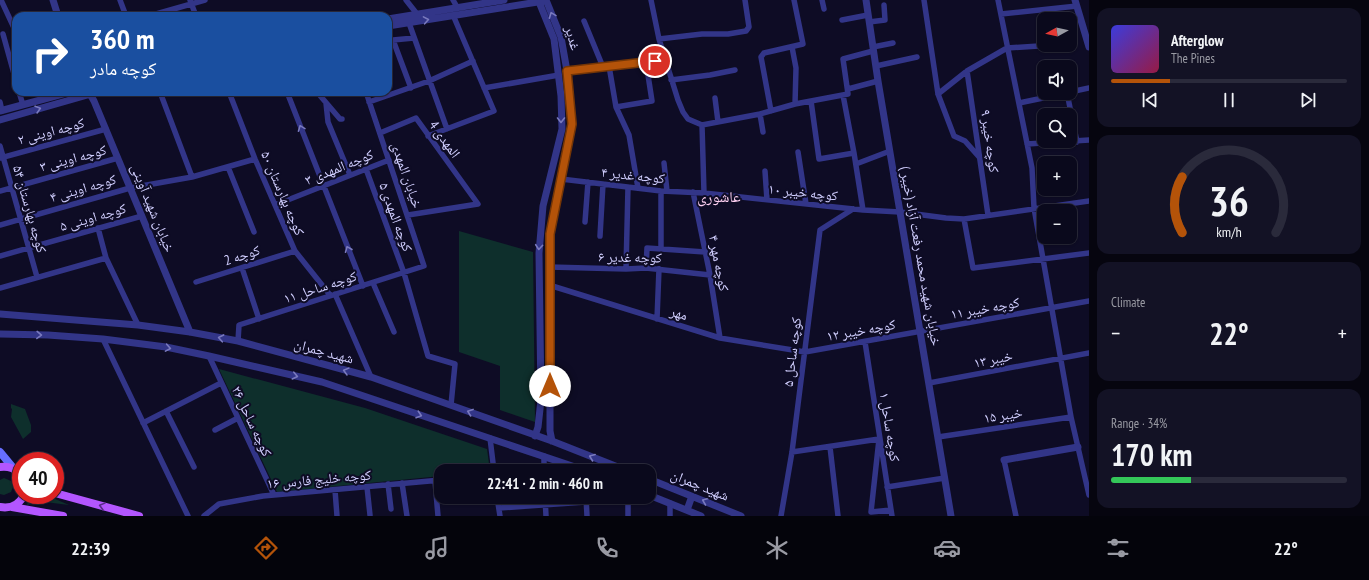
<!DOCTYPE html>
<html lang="en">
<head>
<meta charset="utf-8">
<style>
  :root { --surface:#0a091c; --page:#131225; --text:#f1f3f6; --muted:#999aa3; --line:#2a2a3b; --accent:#b45309 }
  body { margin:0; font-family:"PT Sans Narrow","Noto Naskh Arabic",sans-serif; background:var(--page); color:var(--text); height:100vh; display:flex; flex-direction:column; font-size:15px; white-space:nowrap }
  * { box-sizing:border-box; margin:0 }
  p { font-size:13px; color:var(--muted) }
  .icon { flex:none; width:22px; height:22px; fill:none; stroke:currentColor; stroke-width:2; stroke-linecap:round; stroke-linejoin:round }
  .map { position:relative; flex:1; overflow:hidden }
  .panel { display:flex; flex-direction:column; gap:8px; padding:8px; background:#06050f; width:280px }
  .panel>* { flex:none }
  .guide { position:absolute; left:12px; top:12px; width:380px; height:84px; border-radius:12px; box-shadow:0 1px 3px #0004,0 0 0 1px var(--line); background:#1a4fa0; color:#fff; overflow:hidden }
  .needle { width:26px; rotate:262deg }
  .fabs { position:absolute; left:1037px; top:12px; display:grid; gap:8px }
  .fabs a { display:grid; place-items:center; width:40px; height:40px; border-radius:8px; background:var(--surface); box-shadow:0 1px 3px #0004,0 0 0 1px var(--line); font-size:20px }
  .speed { position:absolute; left:12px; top:452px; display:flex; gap:8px; font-size:20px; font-weight:700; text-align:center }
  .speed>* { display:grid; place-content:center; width:52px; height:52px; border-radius:50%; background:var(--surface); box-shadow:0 1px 3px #0004,0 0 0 1px var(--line); line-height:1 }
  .speed .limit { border:6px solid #d22; background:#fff; color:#111 }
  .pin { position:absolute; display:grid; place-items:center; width:34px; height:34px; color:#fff; margin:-17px; border:2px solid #fff; border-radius:50%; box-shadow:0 1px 4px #0007 }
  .me { position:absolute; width:44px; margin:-22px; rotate:0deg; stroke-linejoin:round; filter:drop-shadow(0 0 3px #0008) }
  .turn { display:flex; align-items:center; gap:14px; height:84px; padding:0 12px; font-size:18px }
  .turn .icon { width:52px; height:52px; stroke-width:2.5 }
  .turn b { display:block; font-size:28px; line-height:34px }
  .big { font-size:30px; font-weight:700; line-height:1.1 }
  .panel .widget { flex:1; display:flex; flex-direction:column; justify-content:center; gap:6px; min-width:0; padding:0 14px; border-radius:12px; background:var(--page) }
  .panel .dial { align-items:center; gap:0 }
  .dial svg { height:104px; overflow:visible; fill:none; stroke:var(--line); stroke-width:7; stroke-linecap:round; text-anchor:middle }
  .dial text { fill:var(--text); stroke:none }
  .song { display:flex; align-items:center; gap:12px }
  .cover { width:48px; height:48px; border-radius:6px; background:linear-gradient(135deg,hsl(240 70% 55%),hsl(340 70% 35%)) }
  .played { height:4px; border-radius:2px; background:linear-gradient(90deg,var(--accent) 25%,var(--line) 25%) }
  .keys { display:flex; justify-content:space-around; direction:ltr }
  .heat { display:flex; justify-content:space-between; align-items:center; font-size:22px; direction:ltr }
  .charge { height:6px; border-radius:3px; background:linear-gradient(90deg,#34c759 34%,var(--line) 0) }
  .trip { position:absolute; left:434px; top:464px; width:222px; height:40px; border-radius:12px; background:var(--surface); box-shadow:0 1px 3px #0004,0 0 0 1px var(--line); font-weight:700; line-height:40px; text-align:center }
  .menu { display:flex; height:64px; justify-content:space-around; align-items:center; background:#04040b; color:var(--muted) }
  .menu .icon { width:28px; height:28px }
  .menu .current { color:var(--accent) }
  .menu b { font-size:18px; color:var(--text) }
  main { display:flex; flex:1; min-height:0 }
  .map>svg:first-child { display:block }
</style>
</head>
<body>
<main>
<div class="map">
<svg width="1089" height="516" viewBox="0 0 1089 516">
  <rect width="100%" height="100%" fill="#0e0c25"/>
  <path fill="#0e2f2c" d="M459,231L533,252L535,422L500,410V366L459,352Z
    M219,369L365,408L487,449L490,471H441V476L277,492Z
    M11,404L25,409L31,425V432L23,439L11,417L12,409L11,408Z
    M4,478L11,481L13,487L11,492L4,495L0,494V480Z
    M29,495H46L69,505L45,502L27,505Z"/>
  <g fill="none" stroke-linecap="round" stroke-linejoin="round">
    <path stroke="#323588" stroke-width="5.5" d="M1,0L15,30
      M120,0L126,16
      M190,0L196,16
      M406,0L417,14
      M453,0L457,7
      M651,0L659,39L678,100L683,112L688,119L702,125L704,193
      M822,0L824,9
      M924,0L938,94L954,136L965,141L980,158
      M998,0L1032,168L1034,208L1071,417L1089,495
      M1001,14L1077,6
      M149,16L205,0
      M842,20L868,15
      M584,21L603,67
      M869,22L885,20L884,5
      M409,23L447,129
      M3,34L16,81
      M659,39L702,34H728L746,31L749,27L745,0
      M792,47L796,68L795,104
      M873,47L893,43
      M609,66L616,107L629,135L638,188
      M876,66L917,57
      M567,71L664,59
      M967,71L988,215
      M671,80L710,75L735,70
      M411,88L393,40L414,38
      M484,88L559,75
      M848,89L878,81
      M19,92L23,105
      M160,92L192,177
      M229,92L255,159L295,251L330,295
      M287,92L363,286
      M317,92L340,119H342
      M1070,92L1089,88
      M1067,93L1077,142
      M938,94L967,71L1007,48L1054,45
      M843,95L854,153L863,210
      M715,98L718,122
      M811,101L819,159L854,153
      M0,102L2,111
      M369,102L429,81L473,61
      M326,103L328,122L350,175
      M1019,103L1067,93
      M616,107L652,101L646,62
      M771,111L761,57L764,53L803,44L794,0
      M760,114L763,132
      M702,125L760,114L795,104L848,94L843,59L873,51
      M380,133L416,118L478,204L408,215
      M428,136L494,111L453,15
      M1027,144L1089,140
      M0,146L37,277
      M798,152L806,204
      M0,158L106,129
      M664,163L667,191
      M856,164L890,151
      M228,167L254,232
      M366,169L404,273L428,356L455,364L451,405
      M765,171L767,200
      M561,179L661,191L704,193L863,210L900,212L946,218L964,219L1089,201
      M0,191L118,158
      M693,192L710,275L720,338
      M275,205L389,160
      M964,219L973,268L1089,253
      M585,222L588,182
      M0,225L130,188L192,177L255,159
      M98,228L106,258L138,325
      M600,236L603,184
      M661,249V191
      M0,256L142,216
      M549,267L626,269L646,268L710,275
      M242,268L259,319
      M646,268L647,248L705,252
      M626,269L628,187
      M196,282L295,251
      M373,283L394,332
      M549,285L720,338L805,352L1089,301
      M0,288L106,258
      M335,294L371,377
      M657,319L659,269
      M103,339L188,516
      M238,341L239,325L424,266L366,92
      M865,342L892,516
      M209,356L274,495
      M929,383L1089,353
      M166,411L194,467
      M143,423L221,383
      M215,430L238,418
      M938,437L1071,417
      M490,438L494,471
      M830,447L838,516
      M792,452L879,439L871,512L891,510
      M544,456V471
      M1004,460L1016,516
      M435,481L438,516
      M402,483L407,516
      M388,484L391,509
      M367,487L370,515
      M887,487L945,478
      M335,490L337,516
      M497,497L500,516
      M545,497L546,516
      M586,497L587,516
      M628,497V516
      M670,503V516
      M499,508L586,502
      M204,516L219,504L263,496L441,480
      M781,516L792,452L820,230L853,209"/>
    <path stroke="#323588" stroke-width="7" d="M53,0L58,16
      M546,0L561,37L567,71L572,124L550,234V431L552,441
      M866,0L878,81L951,516
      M1075,0L1089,47
      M388,19L504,0
      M388,26L544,1
      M89,92L94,101L190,332
      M0,111L70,92
      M0,120L98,92
      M0,314L138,325L190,332L238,341L371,377L552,441L628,471
      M0,334L48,335L103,339L166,347L209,356L322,382L587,471
      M535,436L538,427L541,400L539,253L543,206L562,129L561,96L554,39L539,2L540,0
      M1004,460L1078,447
      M649,479L741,516
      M649,495L701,516
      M687,510L692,496"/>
    <path stroke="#666eff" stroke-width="8" d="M0,452L14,469"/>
    <path stroke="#b356ff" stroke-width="8" d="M0,467C9,466 15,468 21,475
      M55,493L139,516
      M0,507C10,509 19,505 24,495
      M12,507L63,516"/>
  </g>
  <defs><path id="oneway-chevron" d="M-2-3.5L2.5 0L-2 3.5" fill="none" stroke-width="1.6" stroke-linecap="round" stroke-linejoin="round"/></defs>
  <g stroke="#7a7abe">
    <use href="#oneway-chevron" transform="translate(552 15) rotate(-111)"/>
    <use href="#oneway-chevron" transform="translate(426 20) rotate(-10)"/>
    <use href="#oneway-chevron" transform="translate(38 109) rotate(-16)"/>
    <use href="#oneway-chevron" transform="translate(561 120) rotate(90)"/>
    <use href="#oneway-chevron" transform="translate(301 128) rotate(-111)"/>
    <use href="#oneway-chevron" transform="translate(539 247) rotate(95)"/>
    <use href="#oneway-chevron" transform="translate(348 249) rotate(-112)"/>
    <use href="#oneway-chevron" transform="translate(39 335) rotate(2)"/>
    <use href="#oneway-chevron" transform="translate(221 338) rotate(-169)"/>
    <use href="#oneway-chevron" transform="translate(168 348) rotate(10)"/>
    <use href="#oneway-chevron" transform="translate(346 371) rotate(-165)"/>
    <use href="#oneway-chevron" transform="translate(295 376) rotate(13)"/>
    <use href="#oneway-chevron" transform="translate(470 412) rotate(-160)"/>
    <use href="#oneway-chevron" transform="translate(419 415) rotate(18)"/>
    <use href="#oneway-chevron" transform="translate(592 457) rotate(-159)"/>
    <use href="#oneway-chevron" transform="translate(705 501) rotate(-158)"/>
  </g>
  <use stroke="#582d87" href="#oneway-chevron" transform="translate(102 506) rotate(-165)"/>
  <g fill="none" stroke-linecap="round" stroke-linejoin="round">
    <g stroke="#753606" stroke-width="10">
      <path id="route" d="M550,386V234L572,124L567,71L655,61"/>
    </g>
    <use href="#route" stroke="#b45309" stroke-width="7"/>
  </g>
  <g text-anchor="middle" stroke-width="4" stroke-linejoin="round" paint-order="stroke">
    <g font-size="14" fill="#d1cfff" stroke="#0e0c25">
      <text transform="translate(573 38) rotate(75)" y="5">غدیر</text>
      <text transform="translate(51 131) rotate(-15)" y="5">کوچه اوینی ۲</text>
      <text transform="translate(445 139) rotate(54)" y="5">المهدی 4</text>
      <text transform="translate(990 141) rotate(82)" y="5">کوچه خیبر ۹</text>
      <text transform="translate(73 158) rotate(-15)" y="5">کوچه اوینی ۳</text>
      <text transform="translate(339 167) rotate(-22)" y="5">کوچه المهدی ۳</text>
      <text transform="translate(407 175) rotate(71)" y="5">خیابان المهدی</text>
      <text transform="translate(633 175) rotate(6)" y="5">کوچه غدیر ۴</text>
      <text transform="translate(83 188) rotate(-16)" y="5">کوچه اوینی ۴</text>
      <text transform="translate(803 192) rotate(6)" y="5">کوچه خیبر ۱۰</text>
      <text transform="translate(283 193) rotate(67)" y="5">کوچه بهارستان ۵۰</text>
      <text transform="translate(153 208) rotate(68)" y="5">خیابان شهید آوینی</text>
      <text transform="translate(30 209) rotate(74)" y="5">کوچه بهارستان ۵۴</text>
      <text transform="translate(93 217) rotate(-16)" y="5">کوچه اوینی ۵</text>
      <text transform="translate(396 217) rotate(70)" y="5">کوچه المهدی ۵</text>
      <text transform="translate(242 255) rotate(-18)" y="5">کوچه 2</text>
      <text transform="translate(921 256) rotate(80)" y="5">( خیبر) خیابان شهید محمد رفعت آزاد</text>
      <text transform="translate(630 257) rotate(1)" y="5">کوچه غدیر ۶</text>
      <text transform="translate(719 263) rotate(79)" y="5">کوچه مهر ۴</text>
      <text transform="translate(320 287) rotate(-18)" y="5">کوچه ساحل ۱۱</text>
      <text transform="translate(985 308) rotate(-10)" y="5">کوچه خیبر ۱۱</text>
      <text transform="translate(679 313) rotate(17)" y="5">مهر</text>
      <text transform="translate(861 330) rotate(-10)" y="5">کوچه خیبر ۱۲</text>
      <text transform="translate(324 351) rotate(15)" y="5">شهید چمران</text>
      <text transform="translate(792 352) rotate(-83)" y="5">کوچه ساحل ۵</text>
      <text transform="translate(993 359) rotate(-11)" y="5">خیبر ۱۳</text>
      <text transform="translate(1003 415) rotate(-9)" y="5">خیبر ۱۵</text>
      <text transform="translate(252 421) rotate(65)" y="5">کوچه ساحل ۲۶</text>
      <text transform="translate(890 427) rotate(81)" y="5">کوچه ساحل ۱</text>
      <text transform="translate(319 479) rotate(-5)" y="5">کوچه خلیج فارس ۱۶</text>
      <text transform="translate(700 485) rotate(22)" y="5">شهید چمران</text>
    </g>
    <g font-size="15" fill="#ffd1f2" stroke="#0e0c25">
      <text x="719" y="202">عاشوری</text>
    </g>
  </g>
</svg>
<div class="fabs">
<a><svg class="needle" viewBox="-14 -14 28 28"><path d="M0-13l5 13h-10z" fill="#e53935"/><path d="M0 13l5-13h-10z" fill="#999aa3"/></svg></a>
<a><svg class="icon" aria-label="sound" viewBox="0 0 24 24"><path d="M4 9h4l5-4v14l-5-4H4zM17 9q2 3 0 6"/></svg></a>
<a><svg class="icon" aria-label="search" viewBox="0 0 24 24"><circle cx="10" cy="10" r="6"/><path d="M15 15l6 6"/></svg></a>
<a>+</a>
<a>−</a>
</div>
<div class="speed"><div class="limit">40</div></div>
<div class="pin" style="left:655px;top:61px;background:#d93025"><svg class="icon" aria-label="arrive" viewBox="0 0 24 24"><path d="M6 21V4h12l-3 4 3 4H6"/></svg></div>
<svg class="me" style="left:550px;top:386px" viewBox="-20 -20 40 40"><circle r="19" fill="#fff"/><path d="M0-13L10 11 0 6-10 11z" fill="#b45309"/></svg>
<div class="trip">22:41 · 2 min · 460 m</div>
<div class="guide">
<div class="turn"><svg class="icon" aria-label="right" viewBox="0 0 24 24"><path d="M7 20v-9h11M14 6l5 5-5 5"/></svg><div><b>360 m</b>کوچه مادر</div></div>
</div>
</div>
<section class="panel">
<div class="widget">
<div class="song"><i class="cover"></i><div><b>Afterglow</b><p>The Pines</p></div></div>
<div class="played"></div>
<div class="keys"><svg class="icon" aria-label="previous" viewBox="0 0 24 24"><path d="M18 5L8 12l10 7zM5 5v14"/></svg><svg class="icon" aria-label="pause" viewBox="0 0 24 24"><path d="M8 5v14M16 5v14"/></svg><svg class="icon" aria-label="next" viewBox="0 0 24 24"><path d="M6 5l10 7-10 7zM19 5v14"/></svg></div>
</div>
<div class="widget dial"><svg viewBox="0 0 100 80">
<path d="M14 69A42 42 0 1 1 86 69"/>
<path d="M14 69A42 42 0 0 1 14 26" stroke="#b45309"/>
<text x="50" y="56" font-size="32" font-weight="700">36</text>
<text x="50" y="72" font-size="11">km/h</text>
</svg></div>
<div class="widget"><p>Climate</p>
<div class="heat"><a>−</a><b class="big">22°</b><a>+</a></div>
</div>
<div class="widget"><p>Range · 34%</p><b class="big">170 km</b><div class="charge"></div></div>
</section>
</main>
<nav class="menu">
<b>22:39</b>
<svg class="icon current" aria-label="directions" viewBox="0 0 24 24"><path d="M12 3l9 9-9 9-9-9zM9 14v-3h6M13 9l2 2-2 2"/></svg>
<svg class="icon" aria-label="music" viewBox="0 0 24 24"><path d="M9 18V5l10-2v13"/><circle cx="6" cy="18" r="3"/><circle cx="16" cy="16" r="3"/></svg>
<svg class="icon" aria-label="phone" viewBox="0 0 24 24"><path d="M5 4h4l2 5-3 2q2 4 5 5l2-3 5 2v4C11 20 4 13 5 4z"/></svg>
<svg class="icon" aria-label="climate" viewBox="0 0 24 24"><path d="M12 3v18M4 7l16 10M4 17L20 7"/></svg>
<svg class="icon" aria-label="car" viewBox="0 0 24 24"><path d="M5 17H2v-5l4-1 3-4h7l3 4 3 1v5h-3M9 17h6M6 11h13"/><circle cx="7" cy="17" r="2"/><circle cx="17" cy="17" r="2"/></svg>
<svg class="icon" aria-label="filters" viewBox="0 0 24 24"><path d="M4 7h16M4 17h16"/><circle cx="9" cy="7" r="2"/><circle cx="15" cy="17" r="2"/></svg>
<b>22°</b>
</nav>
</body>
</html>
